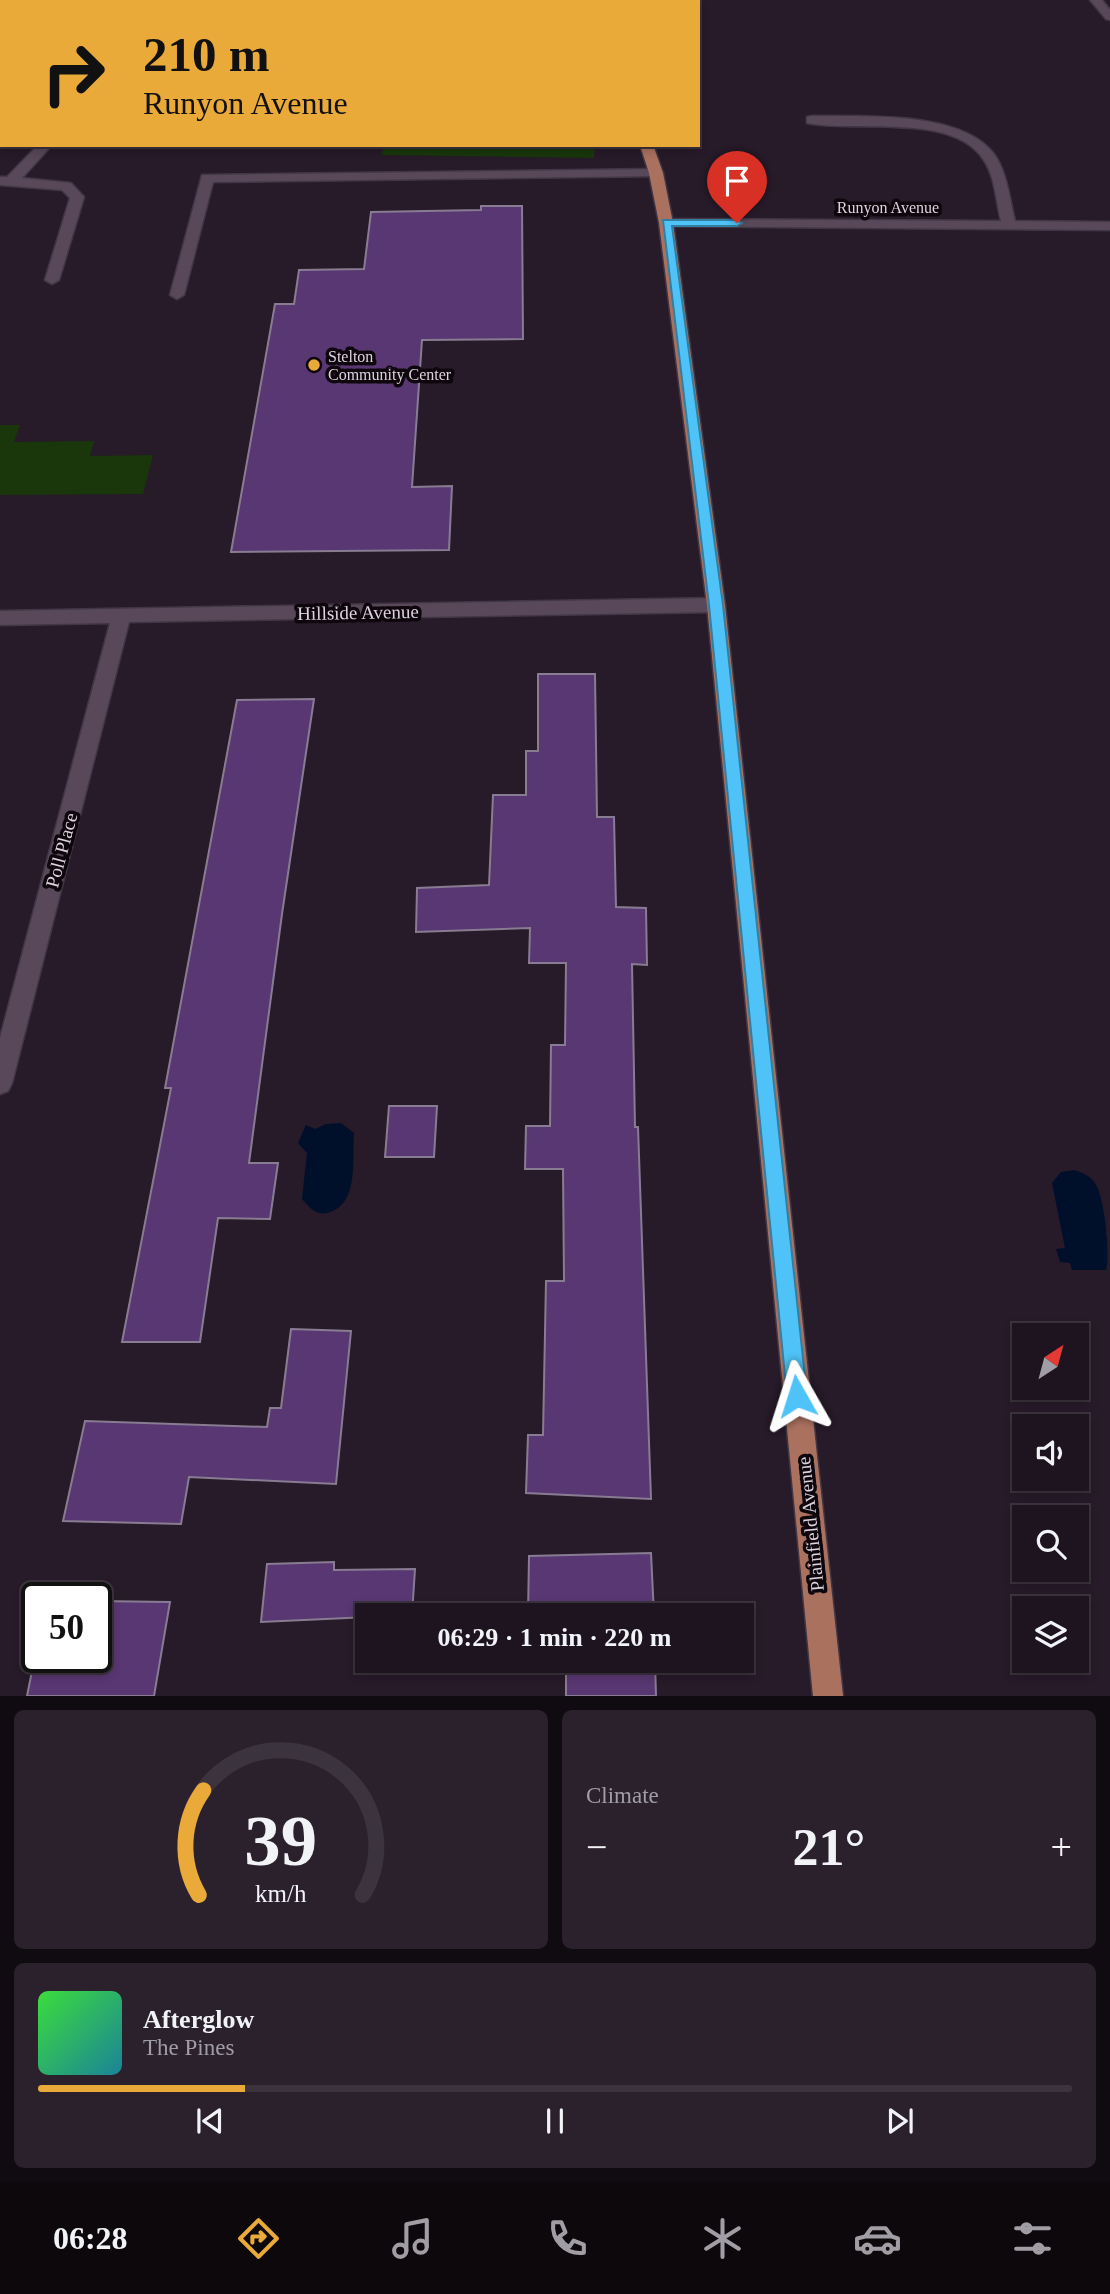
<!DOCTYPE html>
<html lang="en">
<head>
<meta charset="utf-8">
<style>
  :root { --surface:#1d141f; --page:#2a212c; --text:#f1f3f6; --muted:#a09ea4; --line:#3b333d; --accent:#eaaa39 }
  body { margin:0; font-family:Georgia,serif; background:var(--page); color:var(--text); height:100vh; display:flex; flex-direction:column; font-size:26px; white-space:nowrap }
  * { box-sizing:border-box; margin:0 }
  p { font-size:23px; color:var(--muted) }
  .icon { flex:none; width:38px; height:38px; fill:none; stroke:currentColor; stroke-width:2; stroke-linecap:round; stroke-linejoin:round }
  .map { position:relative; height:1696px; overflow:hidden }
  .drawer { display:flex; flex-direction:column; gap:14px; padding:14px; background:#100b11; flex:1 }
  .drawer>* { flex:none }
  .guide { position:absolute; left:0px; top:0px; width:700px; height:147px; box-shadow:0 4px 10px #0003,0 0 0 2px var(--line); background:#eaaa39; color:#111; overflow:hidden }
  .needle { width:46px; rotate:36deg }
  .buttons { position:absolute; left:1012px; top:1323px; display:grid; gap:14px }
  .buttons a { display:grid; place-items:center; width:77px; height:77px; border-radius:0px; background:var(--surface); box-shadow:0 4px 10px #0003,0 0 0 2px var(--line); font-size:35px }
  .speed { position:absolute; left:21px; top:1582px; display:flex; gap:14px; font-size:35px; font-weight:700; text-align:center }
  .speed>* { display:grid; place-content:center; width:91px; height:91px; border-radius:50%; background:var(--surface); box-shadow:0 4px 10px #0003,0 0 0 2px var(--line); line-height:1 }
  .speed .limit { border:4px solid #111; border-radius:10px; background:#fff; color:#111 }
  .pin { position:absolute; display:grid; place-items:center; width:60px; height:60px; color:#fff; margin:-72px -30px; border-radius:50% 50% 50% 0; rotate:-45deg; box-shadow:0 0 7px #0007 }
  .pin .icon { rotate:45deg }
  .me { position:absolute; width:77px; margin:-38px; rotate:354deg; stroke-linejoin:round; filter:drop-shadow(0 0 5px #0008) }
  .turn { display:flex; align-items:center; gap:24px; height:147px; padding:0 28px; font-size:32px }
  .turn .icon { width:91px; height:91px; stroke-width:2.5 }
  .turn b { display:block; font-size:49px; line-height:60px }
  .big { font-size:52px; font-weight:600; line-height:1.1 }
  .drawer .card { flex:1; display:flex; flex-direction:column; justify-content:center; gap:10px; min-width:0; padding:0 24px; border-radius:10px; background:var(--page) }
  .drawer .dial { align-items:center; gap:0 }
  .dial svg { height:182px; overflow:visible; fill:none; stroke:var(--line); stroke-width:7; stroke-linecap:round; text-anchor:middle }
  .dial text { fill:var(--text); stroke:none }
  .song { display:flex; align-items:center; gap:21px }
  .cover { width:84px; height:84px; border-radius:10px; background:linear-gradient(135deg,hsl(120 70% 55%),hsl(190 70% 35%)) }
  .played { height:7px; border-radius:4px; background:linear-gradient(90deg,var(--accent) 20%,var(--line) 20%) }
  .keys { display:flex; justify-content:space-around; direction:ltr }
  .heat { display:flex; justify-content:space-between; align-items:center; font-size:38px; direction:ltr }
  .drawer .tiles { flex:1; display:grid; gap:14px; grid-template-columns:1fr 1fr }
  .card:last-child { grid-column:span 2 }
  .trip { position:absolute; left:355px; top:1603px; width:399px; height:70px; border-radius:0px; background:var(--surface); box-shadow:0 4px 10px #0003,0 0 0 2px var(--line); font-weight:600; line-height:70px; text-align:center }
  .dock { display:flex; height:112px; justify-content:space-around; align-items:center; background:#0c080c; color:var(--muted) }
  .dock .icon { width:49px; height:49px }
  .dock .selected { color:var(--accent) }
  .dock b { font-size:32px; color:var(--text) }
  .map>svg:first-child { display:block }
</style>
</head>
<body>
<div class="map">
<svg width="1110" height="1696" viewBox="0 0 1110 1696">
  <rect width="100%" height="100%" fill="#271a29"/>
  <path fill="#19370b" d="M384,145H595L594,158L382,155Z
    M0,425H20L14,442L94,441L90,456L153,455L143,494L0,495Z"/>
  <path fill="#000f2a" d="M341,1123L354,1133C352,1158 359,1203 330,1212C317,1217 310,1208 302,1199L307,1153L298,1143L306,1125L315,1129L326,1124Z
    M1074,1170C1082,1172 1092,1177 1096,1185C1105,1200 1110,1255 1106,1270H1072L1070,1263L1060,1262L1056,1249L1065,1248L1052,1183L1061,1172Z"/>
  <path fill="#593772" stroke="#887c92" stroke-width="2" d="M481,206H522L523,339L422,340L412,487L452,486L449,550L231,552L275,304H294L299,270L364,269L371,212L481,210Z
    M538,674H595L597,817H614L616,907L646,908L647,965L632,964L635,1127H638L651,1499L526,1493L528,1435H543L546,1281H564L563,1169H525L526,1126H550L551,1045H565L566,963H529L530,928L416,932L417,888L489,885L493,795H526V751H538Z
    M314,699L282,914L249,1163H278L270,1219L218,1218L200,1342H122L171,1088H165L237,700Z
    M389,1106H437L434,1157H385Z
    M291,1329L351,1331L336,1484L189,1477L181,1524L63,1521L85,1421L267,1427L270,1408H281Z
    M651,1553L654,1615H528L529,1556Z
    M334,1562V1570L415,1569L412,1615L261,1622L267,1564Z
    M96,1601L170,1602L154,1696H27L37,1646V1657H96Z
    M527,1661H655L656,1696H566V1669H527Z"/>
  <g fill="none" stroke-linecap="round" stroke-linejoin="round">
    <g stroke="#413643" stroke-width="3">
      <path id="minor" d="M110,0H127L108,2Z
        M372,0H384V2H372Z
        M1090,0H1102L1110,10V20L1106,19Z
        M0,12H2V18H0Z
        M0,37L2,38V46L0,45Z
        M2,98V106L0,107V99Z
        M812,116C861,117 961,110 994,154C1007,172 1010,200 1015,221L1110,222V230L661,226V220L666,219L1001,221C996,202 995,175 983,159C952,112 854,133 807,123V117Z
        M38,145H52L22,178L71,183L84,197L59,280L52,284L45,280L70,198L62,190L0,185V177H7Z
        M656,169L663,173L661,176L213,182L184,295L177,299L170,295L202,175Z
        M716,598L722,600L725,605L722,610L716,612L129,622L12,1083L8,1091L0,1094V1038L110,623L0,625V611Z"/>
    </g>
    <g stroke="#413643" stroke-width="3">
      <path id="major" d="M534,0H546L548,2H535Z
        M640,145H653L663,173L673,223L725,605L843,1696H813L707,605L659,223L649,173Z"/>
    </g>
    <use href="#minor" fill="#58485a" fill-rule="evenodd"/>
    <use href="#major" fill="#ab715f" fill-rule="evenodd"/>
  </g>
  <path fill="#4fc3f7" stroke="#337fa1" stroke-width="2" d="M663,220H737L742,223L737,226H672L723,605L807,1396L804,1403L797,1406L790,1403L787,1396L709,605Z"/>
  <circle fill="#eaaa39" stroke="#0d070d" stroke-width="2.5" cx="314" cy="365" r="7"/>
  <g text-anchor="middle" stroke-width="7" stroke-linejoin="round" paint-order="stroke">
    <g font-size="16" fill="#ddd3de" stroke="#0d070d">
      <text x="888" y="213">Runyon Avenue</text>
    </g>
    <g font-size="16" fill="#ddd3de" stroke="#0d070d" text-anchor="start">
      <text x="328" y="362">Stelton<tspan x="328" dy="18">Community Center</tspan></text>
    </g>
    <g font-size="19" fill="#ddd3de" stroke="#0d070d">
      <text transform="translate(358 612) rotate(-1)" y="7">Hillside Avenue</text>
      <text transform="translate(61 850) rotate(-75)" y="7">Poll Place</text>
      <text transform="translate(810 1524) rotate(-96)" y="7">Plainfield Avenue</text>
    </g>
  </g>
</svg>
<div class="buttons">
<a><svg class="needle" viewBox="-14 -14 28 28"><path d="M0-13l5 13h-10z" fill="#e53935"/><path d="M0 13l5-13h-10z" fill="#a09ea4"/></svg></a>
<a><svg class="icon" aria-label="sound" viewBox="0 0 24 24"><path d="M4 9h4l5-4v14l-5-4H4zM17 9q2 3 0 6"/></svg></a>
<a><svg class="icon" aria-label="search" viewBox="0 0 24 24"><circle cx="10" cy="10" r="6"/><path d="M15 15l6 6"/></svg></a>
<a><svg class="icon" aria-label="layers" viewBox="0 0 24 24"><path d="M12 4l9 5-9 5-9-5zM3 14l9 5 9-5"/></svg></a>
</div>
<div class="speed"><div class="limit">50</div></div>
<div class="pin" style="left:737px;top:223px;background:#d93025"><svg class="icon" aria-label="arrive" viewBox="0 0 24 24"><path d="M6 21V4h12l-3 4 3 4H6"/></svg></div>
<svg class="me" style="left:797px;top:1396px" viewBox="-20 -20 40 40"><path d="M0-17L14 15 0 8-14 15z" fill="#4fc3f7" stroke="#fff" stroke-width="4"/></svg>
<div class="trip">06:29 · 1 min · 220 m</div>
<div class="guide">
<div class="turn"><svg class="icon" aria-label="right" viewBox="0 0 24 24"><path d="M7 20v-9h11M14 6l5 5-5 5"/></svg><div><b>210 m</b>Runyon Avenue</div></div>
</div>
</div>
<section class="drawer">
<div class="tiles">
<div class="card dial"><svg viewBox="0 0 100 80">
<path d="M14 69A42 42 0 1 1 86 69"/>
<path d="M14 69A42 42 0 0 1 16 23" stroke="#eaaa39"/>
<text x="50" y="56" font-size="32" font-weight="700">39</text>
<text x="50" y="72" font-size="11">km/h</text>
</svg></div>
<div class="card"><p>Climate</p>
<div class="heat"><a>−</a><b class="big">21°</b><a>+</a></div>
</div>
<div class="card">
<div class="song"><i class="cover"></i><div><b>Afterglow</b><p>The Pines</p></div></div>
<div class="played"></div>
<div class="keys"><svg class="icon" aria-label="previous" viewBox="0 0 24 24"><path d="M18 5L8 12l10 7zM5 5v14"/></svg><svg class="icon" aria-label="pause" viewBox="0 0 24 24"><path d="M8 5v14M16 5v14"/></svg><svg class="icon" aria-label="next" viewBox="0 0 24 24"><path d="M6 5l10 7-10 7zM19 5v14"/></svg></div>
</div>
</div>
</section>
<nav class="dock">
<b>06:28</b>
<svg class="icon selected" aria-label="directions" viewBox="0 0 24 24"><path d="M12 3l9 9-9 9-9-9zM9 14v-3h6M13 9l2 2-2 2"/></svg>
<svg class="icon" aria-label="music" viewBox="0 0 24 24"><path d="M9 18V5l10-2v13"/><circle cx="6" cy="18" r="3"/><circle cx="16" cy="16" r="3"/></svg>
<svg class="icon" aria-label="phone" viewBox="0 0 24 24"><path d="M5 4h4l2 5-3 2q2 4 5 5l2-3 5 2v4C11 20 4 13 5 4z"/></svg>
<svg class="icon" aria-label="climate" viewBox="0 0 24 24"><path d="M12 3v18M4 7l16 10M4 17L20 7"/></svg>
<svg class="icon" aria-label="car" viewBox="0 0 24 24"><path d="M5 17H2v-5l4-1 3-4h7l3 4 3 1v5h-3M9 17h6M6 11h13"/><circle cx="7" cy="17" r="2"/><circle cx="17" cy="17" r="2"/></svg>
<svg class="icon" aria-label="filters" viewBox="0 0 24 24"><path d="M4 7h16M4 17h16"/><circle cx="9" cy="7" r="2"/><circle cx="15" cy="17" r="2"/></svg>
</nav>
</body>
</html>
